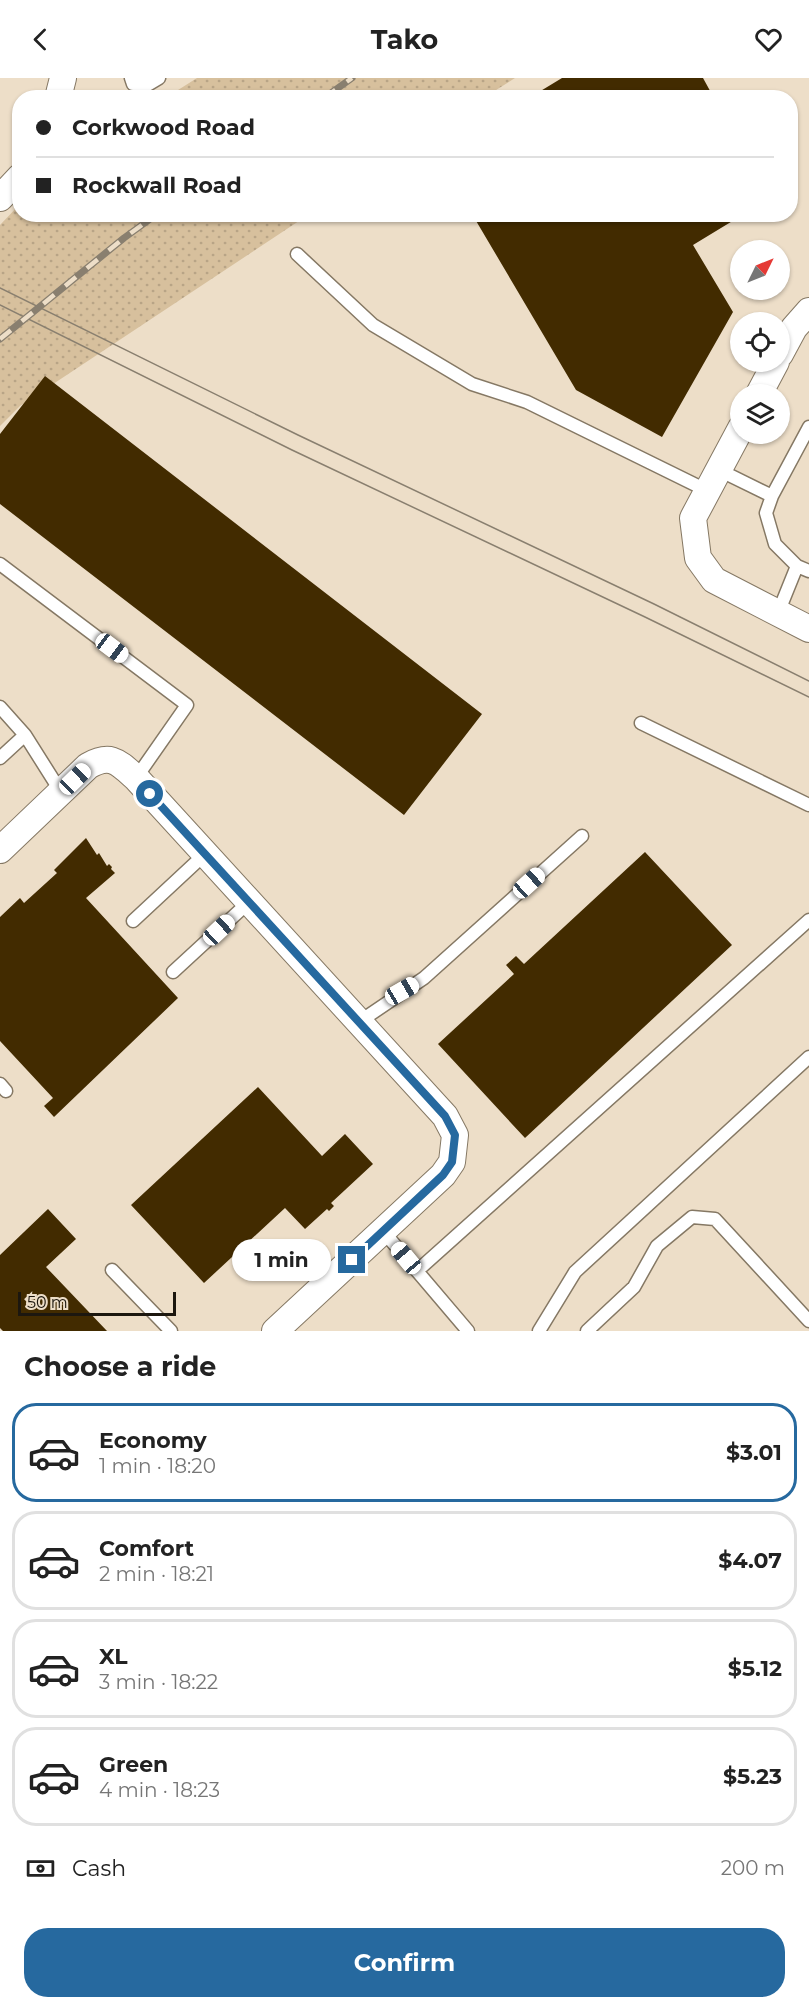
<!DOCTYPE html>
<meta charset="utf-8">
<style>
:root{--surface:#fff;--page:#f2f2f2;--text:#222;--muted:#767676;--line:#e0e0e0;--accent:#26699f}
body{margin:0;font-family:Montserrat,sans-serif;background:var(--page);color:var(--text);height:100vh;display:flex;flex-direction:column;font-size:22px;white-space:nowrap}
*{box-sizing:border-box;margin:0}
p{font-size:20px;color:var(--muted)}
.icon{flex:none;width:33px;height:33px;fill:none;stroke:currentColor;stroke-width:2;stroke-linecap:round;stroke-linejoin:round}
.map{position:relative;height:1253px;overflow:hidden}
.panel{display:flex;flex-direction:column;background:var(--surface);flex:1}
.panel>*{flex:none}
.banner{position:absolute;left:12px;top:12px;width:786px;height:132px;border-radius:24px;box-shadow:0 2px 4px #0004;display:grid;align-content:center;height:132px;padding:0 24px;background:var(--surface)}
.needle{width:39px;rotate:47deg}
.fabs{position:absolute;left:730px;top:162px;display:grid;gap:12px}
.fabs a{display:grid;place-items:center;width:60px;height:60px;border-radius:50%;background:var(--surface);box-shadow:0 2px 4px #0004;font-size:30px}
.scale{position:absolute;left:18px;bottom:15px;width:158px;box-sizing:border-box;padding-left:6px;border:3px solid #1c170f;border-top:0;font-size:16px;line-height:21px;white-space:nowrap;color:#1c170f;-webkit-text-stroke:4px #eddec8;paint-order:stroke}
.end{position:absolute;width:27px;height:27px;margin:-14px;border:8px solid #26699f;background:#fff;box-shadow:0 0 0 3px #fff}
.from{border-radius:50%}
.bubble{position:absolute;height:42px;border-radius:21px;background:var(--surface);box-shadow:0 2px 4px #0004;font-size:20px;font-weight:700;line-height:42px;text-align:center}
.car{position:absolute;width:18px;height:36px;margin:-18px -9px;border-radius:8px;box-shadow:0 0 4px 2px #0007;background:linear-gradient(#fff 24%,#345 0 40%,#fff 0 76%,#345 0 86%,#fff 0)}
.banner b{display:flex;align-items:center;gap:21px;height:57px;font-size:22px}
.banner b+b{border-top:2px solid var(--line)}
.banner i{width:15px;height:15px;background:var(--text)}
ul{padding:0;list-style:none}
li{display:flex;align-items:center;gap:18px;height:99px;margin:0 12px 9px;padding:0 12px;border:3px solid var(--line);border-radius:24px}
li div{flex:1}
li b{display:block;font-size:22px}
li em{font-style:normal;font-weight:700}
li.current{border-color:var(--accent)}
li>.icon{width:54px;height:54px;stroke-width:1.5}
h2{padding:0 24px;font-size:27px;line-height:72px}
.pay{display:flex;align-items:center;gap:15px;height:66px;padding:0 24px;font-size:22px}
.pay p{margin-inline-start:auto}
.primary-button{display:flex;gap:12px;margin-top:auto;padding:12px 24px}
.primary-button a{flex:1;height:69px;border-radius:24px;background:var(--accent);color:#fff;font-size:24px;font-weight:700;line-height:69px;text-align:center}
header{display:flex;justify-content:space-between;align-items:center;height:78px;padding:0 24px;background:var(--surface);font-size:27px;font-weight:700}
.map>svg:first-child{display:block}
</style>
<header><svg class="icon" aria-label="back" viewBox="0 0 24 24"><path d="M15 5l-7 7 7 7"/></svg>Tako<svg class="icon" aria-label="heart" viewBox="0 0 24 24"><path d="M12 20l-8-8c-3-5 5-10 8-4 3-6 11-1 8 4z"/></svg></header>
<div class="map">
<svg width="809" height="1253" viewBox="0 0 809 1253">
<defs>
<pattern id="grass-dots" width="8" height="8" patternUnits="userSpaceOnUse" patternTransform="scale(1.5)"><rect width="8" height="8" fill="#d7c09d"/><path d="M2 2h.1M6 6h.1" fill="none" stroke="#b8a486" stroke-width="1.8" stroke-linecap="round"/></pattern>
</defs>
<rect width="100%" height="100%" fill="#eddec8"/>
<!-- grass -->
<path fill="url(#grass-dots)" d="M197,0H515L485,19H167Z
M19,127L20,136L308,137L20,328L0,348V147Z"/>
<!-- building -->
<path fill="#422b00" d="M562,0H703L714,20H529Z
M472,136H744L693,167L733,234L662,359L576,312Z
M45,298L482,636L404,737L0,426V356Z
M86,760L97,777L99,775L107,788L109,786L112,789L111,791L115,795L86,820L178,920L54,1039L44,1028L53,1020L0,963V839L20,820L24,825L57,795L54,792Z
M645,774L732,867L525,1060L438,966L514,896L506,887L516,878L524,886Z
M258,1009L322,1078L345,1056L373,1086L331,1125L334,1128L329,1133L327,1131L305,1151L285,1130L204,1205L131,1127Z
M48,1131L76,1161L46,1189L107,1253H3L0,1250V1177Z"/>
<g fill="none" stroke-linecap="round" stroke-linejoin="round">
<!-- service casing -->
<g stroke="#857864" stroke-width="15">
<path id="service" d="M131,0L133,6H149L159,0
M297,176L373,247L472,306L527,324L708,413
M809,349L772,418L766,435L775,466L797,488L809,493
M719,392L772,418
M0,486L187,627L136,700
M778,535L797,488
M0,629L25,657L61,714
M641,645L809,727
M0,680L25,657
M133,843L205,776
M173,894L249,824
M359,944L424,900L582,758
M0,1006L6,1013
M383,1153L468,1253
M112,1192L171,1253
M417,1193L809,842
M539,1253L575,1194L809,979
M587,1253L634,1209L657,1168L692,1139L715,1141L809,1243"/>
</g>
<!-- minor casing -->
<g stroke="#857864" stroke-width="28">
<path id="minor" d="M58,20L63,0
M0,120L20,99
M780,276L794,250L809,233
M759,316L776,284
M741,350L693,440L698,480L714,502L809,551
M0,772L88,688C111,675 118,684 136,700L445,1038L455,1057L452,1084L443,1097L275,1253"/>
</g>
<!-- service -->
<use href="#service" stroke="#fff" stroke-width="12"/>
<!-- minor -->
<use href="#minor" stroke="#fff" stroke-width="26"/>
<!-- tram -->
<path stroke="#897f6f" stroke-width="1.5" d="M0,210L298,357L654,526L809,603
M0,227L292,372L645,539L809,619"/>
<!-- rail casing -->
<g stroke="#897f6f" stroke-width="7">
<path id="rail" d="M324,20L352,0
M0,261L124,160L157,136"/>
</g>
<!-- rail -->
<use href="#rail" stroke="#eddec8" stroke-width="4.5" stroke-dasharray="14" stroke-linecap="butt"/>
</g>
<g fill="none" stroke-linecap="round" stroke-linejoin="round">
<!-- route -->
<path stroke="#26699f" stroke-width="8" d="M150,716L445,1038L455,1057L452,1084L443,1097L352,1182"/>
</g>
</svg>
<div class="fabs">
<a><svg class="needle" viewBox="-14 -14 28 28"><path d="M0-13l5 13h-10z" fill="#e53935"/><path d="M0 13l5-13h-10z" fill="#767676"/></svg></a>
<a><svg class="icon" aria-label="locate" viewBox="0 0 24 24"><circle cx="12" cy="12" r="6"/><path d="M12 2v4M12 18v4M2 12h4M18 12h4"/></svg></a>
<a><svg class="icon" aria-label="layers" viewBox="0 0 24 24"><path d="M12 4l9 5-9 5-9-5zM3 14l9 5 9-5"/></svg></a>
</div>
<div class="scale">50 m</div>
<i class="end from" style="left:150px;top:716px"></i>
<i class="end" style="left:352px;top:1182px"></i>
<div class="bubble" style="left:232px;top:1161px;width:99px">1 min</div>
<i class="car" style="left:112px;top:570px;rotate:127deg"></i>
<i class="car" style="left:75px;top:701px;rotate:46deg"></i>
<i class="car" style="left:529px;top:805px;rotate:48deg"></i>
<i class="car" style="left:219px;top:852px;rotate:47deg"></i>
<i class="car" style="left:402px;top:913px;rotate:60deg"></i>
<i class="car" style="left:406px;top:1180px;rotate:320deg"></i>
<div class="banner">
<b><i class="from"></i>Corkwood Road</b>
<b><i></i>Rockwall Road</b>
</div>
</div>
<section class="panel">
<h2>Choose a ride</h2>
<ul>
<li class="current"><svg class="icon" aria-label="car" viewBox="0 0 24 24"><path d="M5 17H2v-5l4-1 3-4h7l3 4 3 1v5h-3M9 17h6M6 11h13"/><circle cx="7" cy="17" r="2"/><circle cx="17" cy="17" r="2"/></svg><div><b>Economy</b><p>1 min · 18:20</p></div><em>$3.01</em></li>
<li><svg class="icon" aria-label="car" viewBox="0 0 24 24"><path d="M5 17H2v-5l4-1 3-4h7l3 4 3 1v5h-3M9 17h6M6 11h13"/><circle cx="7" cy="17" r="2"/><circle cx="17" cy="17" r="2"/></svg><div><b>Comfort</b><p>2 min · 18:21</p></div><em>$4.07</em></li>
<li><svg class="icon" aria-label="car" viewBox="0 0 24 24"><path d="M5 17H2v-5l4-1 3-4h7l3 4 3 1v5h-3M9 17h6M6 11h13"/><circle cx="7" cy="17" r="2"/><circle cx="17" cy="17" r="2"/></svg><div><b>XL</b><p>3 min · 18:22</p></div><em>$5.12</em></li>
<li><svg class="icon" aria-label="car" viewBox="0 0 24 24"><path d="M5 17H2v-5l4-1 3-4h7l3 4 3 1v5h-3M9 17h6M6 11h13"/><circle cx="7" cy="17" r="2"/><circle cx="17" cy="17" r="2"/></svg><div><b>Green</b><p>4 min · 18:23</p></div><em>$5.23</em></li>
</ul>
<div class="pay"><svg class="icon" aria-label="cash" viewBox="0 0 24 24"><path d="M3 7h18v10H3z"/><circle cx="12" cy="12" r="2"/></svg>Cash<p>200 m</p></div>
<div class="primary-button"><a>Confirm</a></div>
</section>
